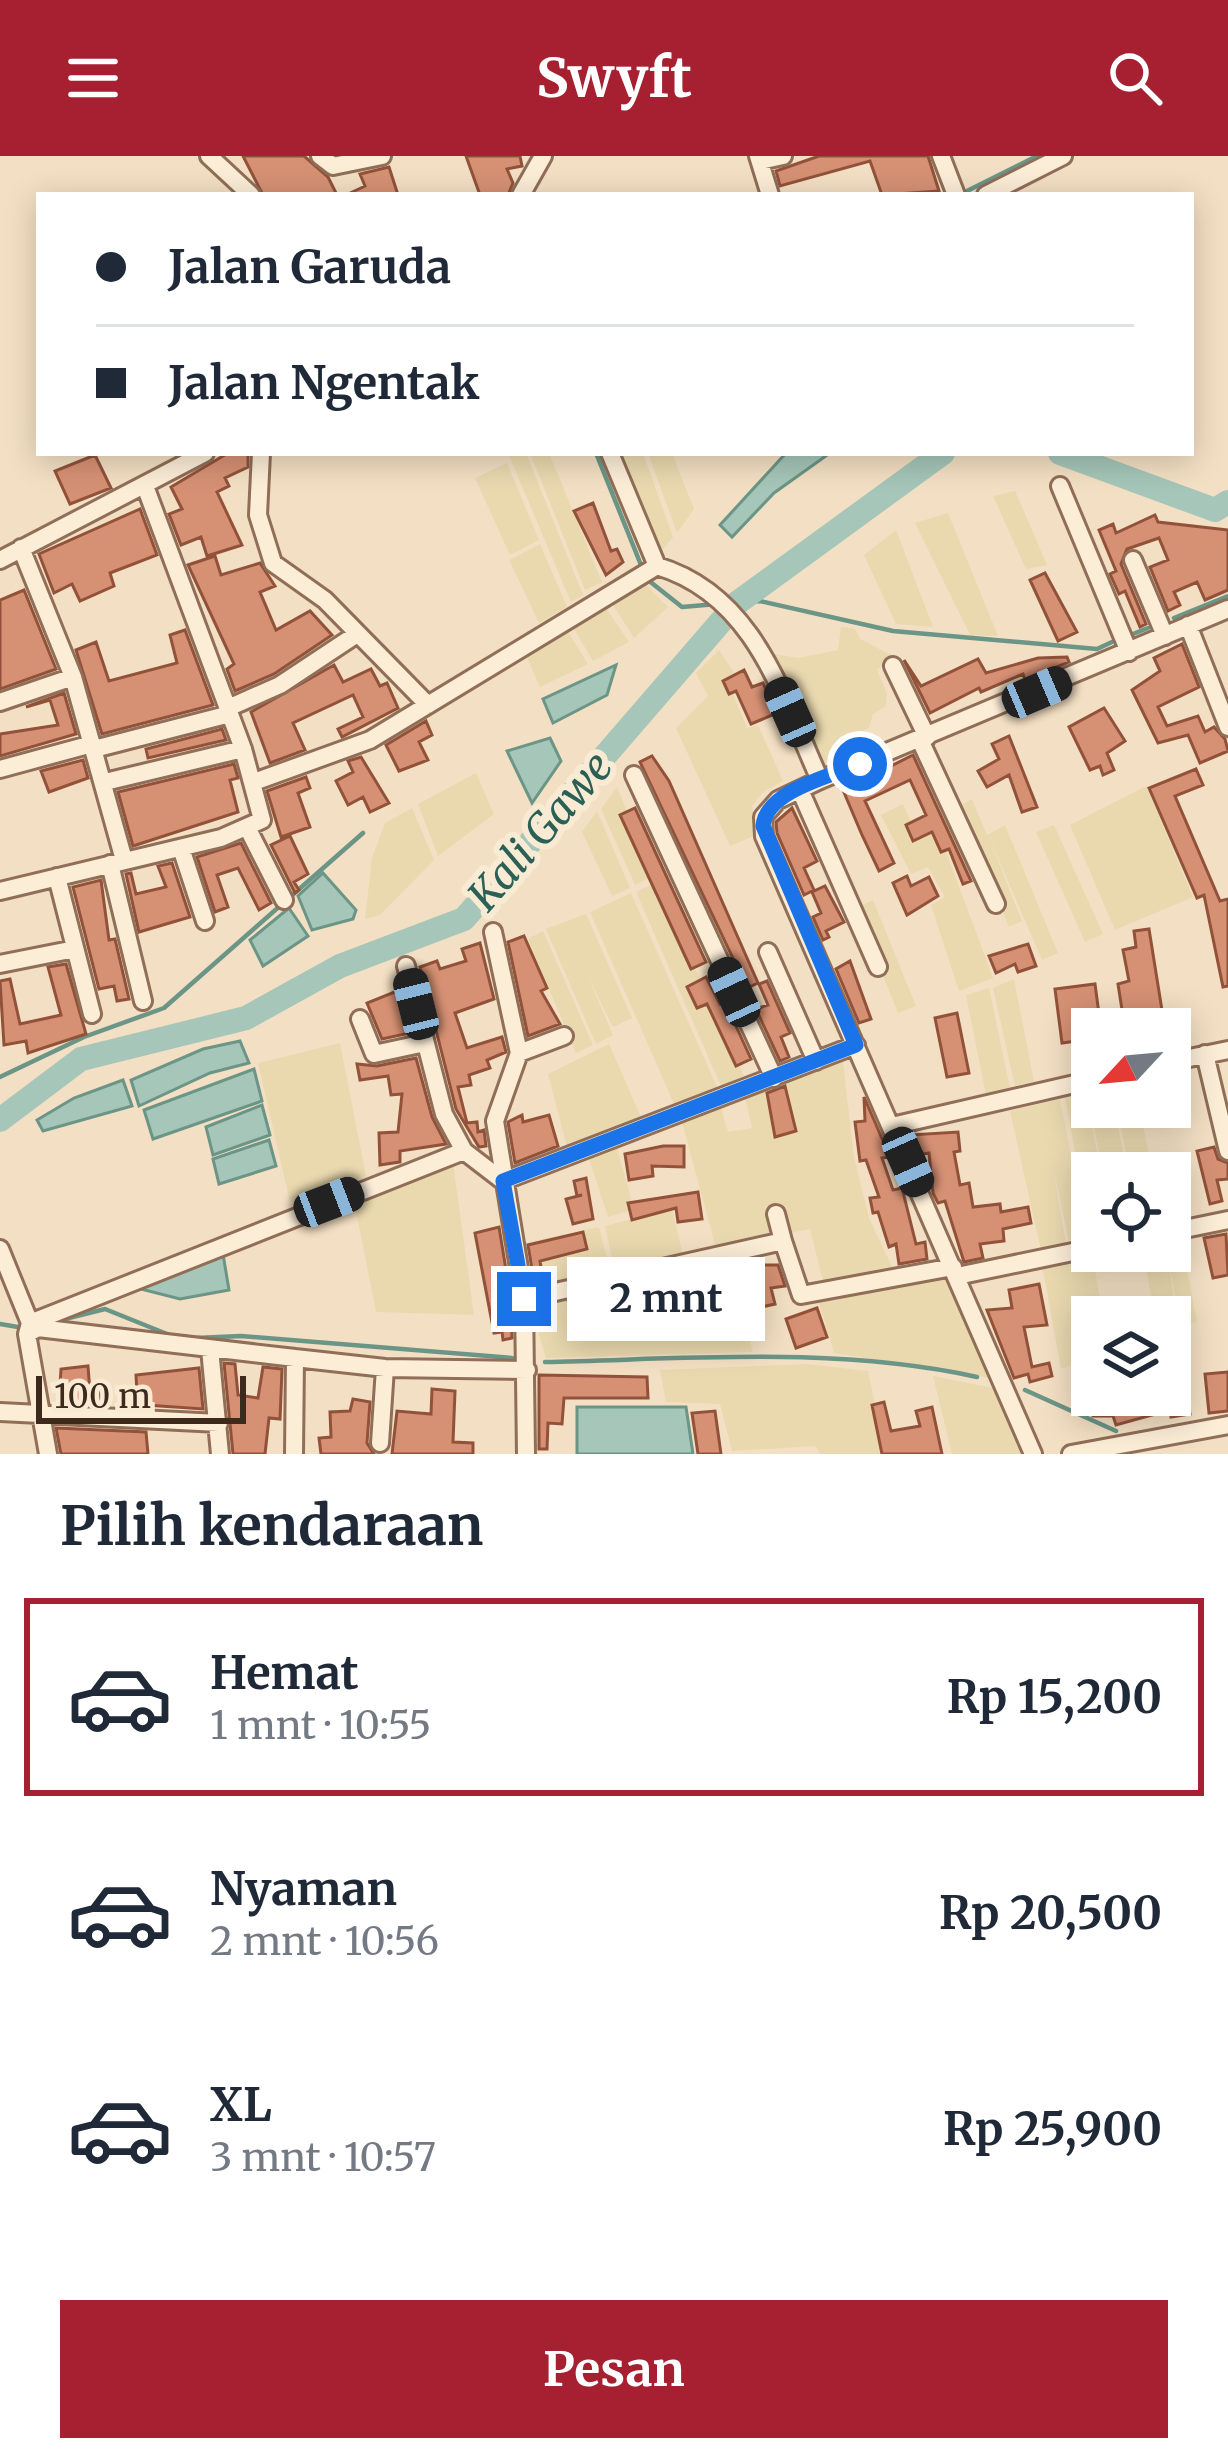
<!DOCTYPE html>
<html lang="id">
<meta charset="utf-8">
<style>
:root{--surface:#fff;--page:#f2f2f3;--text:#1f2937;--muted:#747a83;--line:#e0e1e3;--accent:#a62031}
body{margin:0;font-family:Merriweather,serif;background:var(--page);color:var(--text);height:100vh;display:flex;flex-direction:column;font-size:45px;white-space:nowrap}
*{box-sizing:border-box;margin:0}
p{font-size:39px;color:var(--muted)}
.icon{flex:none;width:66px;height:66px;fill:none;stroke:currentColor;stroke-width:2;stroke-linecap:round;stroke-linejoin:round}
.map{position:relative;height:1298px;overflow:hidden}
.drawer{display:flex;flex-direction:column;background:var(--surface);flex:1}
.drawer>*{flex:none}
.guide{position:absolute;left:36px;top:36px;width:1158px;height:264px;border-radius:0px;box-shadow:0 6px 30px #0003;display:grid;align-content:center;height:264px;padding:0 60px;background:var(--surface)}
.needle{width:78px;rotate:244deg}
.tools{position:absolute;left:1071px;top:852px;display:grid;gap:24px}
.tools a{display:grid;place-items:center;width:120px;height:120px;border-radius:0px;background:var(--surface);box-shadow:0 6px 30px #0003;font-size:60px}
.scale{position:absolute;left:36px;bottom:30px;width:210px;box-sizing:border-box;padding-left:12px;border:6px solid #3e291d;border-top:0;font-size:33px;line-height:42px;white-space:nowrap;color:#3e291d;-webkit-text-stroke:9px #f9ead3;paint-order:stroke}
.end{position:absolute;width:54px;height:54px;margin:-27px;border:15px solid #1a73e8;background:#fff;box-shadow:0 0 0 6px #fff}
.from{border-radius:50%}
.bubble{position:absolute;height:84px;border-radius:0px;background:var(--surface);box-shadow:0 6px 30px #0003;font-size:39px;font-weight:700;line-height:84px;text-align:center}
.car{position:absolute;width:36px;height:72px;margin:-36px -18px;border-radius:15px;box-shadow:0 0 9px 3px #0007;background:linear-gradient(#222 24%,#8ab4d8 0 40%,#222 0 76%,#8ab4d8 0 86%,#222 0)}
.guide b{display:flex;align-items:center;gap:42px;height:114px;font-size:45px}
.guide b+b{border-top:3px solid var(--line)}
.guide i{width:30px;height:30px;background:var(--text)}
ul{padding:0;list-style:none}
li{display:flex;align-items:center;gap:36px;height:198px;margin:0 24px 18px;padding:0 36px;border:6px solid transparent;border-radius:0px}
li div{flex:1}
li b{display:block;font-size:45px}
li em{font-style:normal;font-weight:700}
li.active{border-color:var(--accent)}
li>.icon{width:108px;height:108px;stroke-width:1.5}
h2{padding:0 60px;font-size:54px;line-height:144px}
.primary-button{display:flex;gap:24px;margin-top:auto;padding:24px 60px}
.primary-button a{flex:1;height:138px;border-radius:0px;background:var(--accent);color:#fff;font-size:48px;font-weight:700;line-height:138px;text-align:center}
header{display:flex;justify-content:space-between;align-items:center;height:156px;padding:0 60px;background:var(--accent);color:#fff;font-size:54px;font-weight:700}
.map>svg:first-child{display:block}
</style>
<header><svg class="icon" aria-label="menu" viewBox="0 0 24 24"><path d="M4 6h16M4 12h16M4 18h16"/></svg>Swyft<svg class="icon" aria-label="search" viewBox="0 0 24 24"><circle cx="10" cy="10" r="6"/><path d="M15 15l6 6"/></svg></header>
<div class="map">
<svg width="1228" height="1298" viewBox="0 0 1228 1298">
<rect width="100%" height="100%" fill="#f3dfc3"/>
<!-- farmland -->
<path fill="#ead9af" d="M508,297H526L583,439L571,446Z
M530,297H549L602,426L585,434Z
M619,297H643L673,381L660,397Z
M648,297H672L694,353L677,377Z
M507,307L539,384L510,399L475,322Z
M1015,335L1026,360L1047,409L1026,413L993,340Z
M948,357L998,480L970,479L915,367Z
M896,374L933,471L896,468L864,399Z
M540,388L567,451L539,467L509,404Z
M642,425L668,451L634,482L610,444Z
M602,446L629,486L593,505L570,466Z
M565,471L588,508L540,531L524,495Z
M841,471L855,473L860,483L893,500L877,514L887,537L886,550L873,558L869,572L853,580L857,591L819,613L768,497L798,502L838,494Z
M719,494L743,530L732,535L747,572L758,569L783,625L763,636L752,650L756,679L730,690L676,572L708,540L696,517Z
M476,617L494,658L438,700L418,648Z
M1146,630L1193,741L1115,774L1070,669Z
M617,631L654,720L635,729L601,653Z
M972,643L987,679L1005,669L1058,797L1042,804L988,679L1022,765L1009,771L958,651Z
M903,648L917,680L931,677L938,694L945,693L993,822L959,835L931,749L945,741L928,711L911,718L881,659Z
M412,652L434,704L380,759L365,763L372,702L385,667Z
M597,655L630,732L612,740L582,676Z
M1054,669L1103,778L1085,786L1036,676Z
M656,726L744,920L721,930L636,736Z
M631,737L717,931L674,948L590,756Z
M873,744L916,850L898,857L856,752Z
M586,758L632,862L613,871L588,821L613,879L596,888L546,773Z
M543,775L593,889L576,897L528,783Z
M1014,823L1034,925L1015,930L993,832Z
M989,832L1010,932L986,939L966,839Z
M340,887L366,1020L290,1046L258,907Z
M609,888L641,961L567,991L548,918Z
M843,906L854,1001L869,1062L894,1115L824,1129L810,1073L716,1092L682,966L721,952L728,976L752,972L745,941Z
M1092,935V951H1114L1127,1017H1103L1087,936Z
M1086,938L1101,1017H1092L1091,1081L1065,942Z
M1060,943L1087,1081L1069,1086L1053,1012L1066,1088L1041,1095L1010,955Z
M1117,951H1139L1153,1017H1130Z
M617,992L634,1053L608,1061L589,1003Z
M453,1007L474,1159L376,1156L354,1045Z
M672,1053L684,1103L615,1118L605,1070Z
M599,1071L611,1119L529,1135L520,1088Z
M1181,1080L1197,1166L1181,1169L1167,1097L1179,1174L1170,1176V1161H1155L1143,1095H1170V1082Z
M1092,1096L1103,1161H1092V1204L1061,1213L1042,1109Z
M728,1104L753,1196L546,1202L530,1148Z
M950,1116L997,1223L834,1197L817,1140Z
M807,1208L868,1215L886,1298H820L816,1290L732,1295L720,1248L666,1246L660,1214Z
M933,1220L1002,1234L1027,1298H952Z"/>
<!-- water -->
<path fill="#a5c6b8" stroke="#6b9586" stroke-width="3" d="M786,297H830L774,337L732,381L720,369Z
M616,509L607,539L553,567L543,543Z
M550,582L561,605L532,647L507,595Z
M323,717L356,754L353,763L312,774L298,740Z
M289,752L308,780L263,810L250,784Z
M240,885L249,907L210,917L139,950L131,924L203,893Z
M254,913L262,945L153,983L144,954Z
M123,924L132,950L43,975L37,964L74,942Z
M262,949L270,979L213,999L206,971Z
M269,984L276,1010L219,1028L213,1003Z
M223,1098L229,1134L180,1143L133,1131Z
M577,1251H686L693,1298H577Z"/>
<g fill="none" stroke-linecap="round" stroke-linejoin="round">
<!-- stream -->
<path stroke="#6b9586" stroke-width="4.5" d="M959,39L1037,0
M596,297L643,414
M648,424L682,451L717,448
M728,448L760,445L893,475L1097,493L1112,486
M1174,462L1228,440
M1133,478L1148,472
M0,921L84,881L164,852L363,677
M53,1166L105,1153L172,1180
M0,1168L24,1172
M195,1182L241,1180L512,1202
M545,1206C690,1203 834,1190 977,1221
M1025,1234L1116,1275"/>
<!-- river -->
<path stroke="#a5c6b8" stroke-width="24" d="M1060,297L1215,354L1228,346
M0,964L81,903L246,862L340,810L464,763L737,447L943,297"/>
</g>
<!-- building -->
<path fill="#d69174" stroke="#92523a" stroke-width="3" d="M243,0H304L328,21L337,39H263Z
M466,0H520L522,10L507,13L513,27L508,39H480Z
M819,0H928L939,35L882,39L870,5L780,30L776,15Z
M389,11L398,39H346L365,30L360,18Z
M228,297H248V311L225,322L229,330L217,336L242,389L207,400L201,381L181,389L169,358L182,353L171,331Z
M95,299L111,332L70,348L55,315Z
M593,347L611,395L617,393L623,406L606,419L574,355Z
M140,353L157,399L110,417L114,430L80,445L72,428L54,437L39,398Z
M1155,359L1158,366L1228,374V434L1205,444L1197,426L1174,436L1180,449L1168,455L1150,411L1168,404L1159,382L1127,393L1121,408L1146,468L1140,471L1125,435L1119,438L1110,418L1116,415L1099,374L1113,368L1116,377Z
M215,400L221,419L260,407L275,430L260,436L276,474L310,455L332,479L274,518L235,535L227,513L234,508L188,409Z
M1045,417L1077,476L1058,485L1030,424Z
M24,434L56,513L0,533V444Z
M185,474L213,549L102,578L76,494L96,486L109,525L177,507L170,479Z
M1182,488L1199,531L1158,551L1167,570L1198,560L1205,576L1214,571L1225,583L1228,595L1200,607L1188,579L1158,587L1132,534L1160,515L1154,502Z
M1067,501L1069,506L1025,524L1023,518L981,536L979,532L930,557L904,504L921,530L978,503L986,517L1038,502Z
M334,509L343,526L371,513L380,530L387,527L398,552L342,581L338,573L363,561L353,539L293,567L305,594L270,607L251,556Z
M744,514L752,531L763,527L777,557L751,568L736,535L729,538L723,525Z
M64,537L76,578L0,600V578L58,569L50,544L26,551Z
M1104,552L1125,585L1107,597L1114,614L1103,619L1100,610L1090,614L1069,571Z
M426,565L432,579L419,586L428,604L399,615L386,589Z
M222,573L226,584L148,602L146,593Z
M1009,580L1037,651L1022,656L1009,619L987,631L978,615L999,603L992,588Z
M913,599L971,725L963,728L949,693L941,696L932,676L913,685L906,669L926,659L910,624L865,645L894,707L879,715L862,679L843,634Z
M652,600L669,625L758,827L747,832L640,606Z
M361,601L389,647L370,656L363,641L348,649L336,625L353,616L348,605Z
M83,604L88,622L49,636L41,615Z
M234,608L238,622L230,624L238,656L133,690L118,636Z
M1196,613L1203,629L1175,640L1220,745L1228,743V830L1223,831L1204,739L1197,742L1149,632Z
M306,621L310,632L298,637L310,671L281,681L267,635Z
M635,652L706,806L691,813L620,659Z
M792,652L817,705L804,712L814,734L804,739L777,677L776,666Z
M290,680L308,718L294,726L299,734L295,737L271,689Z
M241,687L271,747L259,754L238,712L217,719L228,751L215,756L197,701Z
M172,707L190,761L139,776L126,718L131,717L136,738L166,731L158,710Z
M907,720L911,730L929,721L938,740L907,759L893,727Z
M101,724L109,784L115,783L129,843L117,845L114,830L99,833L73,731Z
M825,730L844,766L826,775L829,781L823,784L813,761L821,757L812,736Z
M1149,773L1165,873H1125L1118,828L1129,825L1123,794L1136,791L1134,775Z
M524,780L547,832L541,835L560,868L528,880L508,786Z
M480,787L494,843L455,857L467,892L502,881L506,896L487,904L490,912L469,919L471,929L458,931L467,967L477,966L478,976L484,974L486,990L479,991L456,953L420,811L437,805L440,813L466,805L462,793Z
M1028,788L1036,810L1018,816L1015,808L996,817L989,800Z
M850,805L871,863L859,867L836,813Z
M66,808L86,878L28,897L26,885L4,889L0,825L10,823L20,868L61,859L48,811Z
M706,821L720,848L725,846L751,903L736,910L707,848L697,852L687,831Z
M767,825L790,877L781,881L789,901L780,905L756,853L768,849L759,828Z
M1095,828L1101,873H1092V883L1062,887L1055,833Z
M397,835L410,877L382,883L367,847Z
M957,857L969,917L947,921L935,862Z
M416,902L432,961L446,988L400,995V1006L380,1009L379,977L398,976L402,938L391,939L388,920L360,924L357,908L377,910Z
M785,930L796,975L775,981L767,937Z
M864,941L890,1001L882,1002L893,1034L902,1032L916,1088L925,1086L927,1103L899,1108L896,1088L889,1091L878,1056L873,1057L870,1042L879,1041L866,1004L860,1005L855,966L865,965Z
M522,959L523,966L549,959L558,990L515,1007L508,966Z
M958,976L960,995L954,996L960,1029L969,1027L973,1051L1000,1048L1001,1056L1028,1051L1031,1067L1003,1073L1004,1085L980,1088L983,1102L964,1106L945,1045L938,1047L933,1037L929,997L917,999L909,979Z
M663,990H684V1011L652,1010L653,1020L629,1024L625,998Z
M1214,991L1218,1003L1228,1007V1023L1217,1024L1222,1045L1210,1048L1197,995Z
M586,1022L593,1063L573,1068L566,1043L582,1039L577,1040L574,1025Z
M698,1036L702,1063L678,1066L676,1052L632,1064L628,1047Z
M499,1071L511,1144L512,1182L503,1184L502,1176L494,1177L475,1077Z
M583,1076L587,1093L540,1105L542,1117L533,1119L528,1089Z
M1226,1078L1228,1119L1213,1122L1204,1082Z
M754,1109H778L785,1130L771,1132L775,1148L743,1155L735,1114Z
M1039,1128L1047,1169L1024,1171L1032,1211L1049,1207L1052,1220L1030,1226L1028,1218L1014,1222L987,1154L1012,1152L1009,1134Z
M817,1152L827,1181L796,1192L786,1163Z
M224,1207L235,1208L238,1239L258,1242L263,1211L282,1213L280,1263L269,1262L265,1298H233Z
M88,1210L90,1236H100L101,1248L59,1246L61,1213Z
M199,1212L203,1253L146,1249V1239H137L136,1219Z
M1228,1216V1255L1209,1257L1205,1218Z
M539,1219L647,1221L648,1242H564L562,1268L548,1267L547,1293H539Z
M1185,1227L1190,1258L1171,1261L1170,1254L1116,1269L1113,1260H1093L1090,1246L1170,1239V1230Z
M432,1233L455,1235L453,1286L473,1287V1298H392L397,1255L431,1258Z
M353,1243L370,1246L367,1287L374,1298H321L319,1282L331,1281L330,1256L350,1255Z
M884,1246L891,1275L920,1270L916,1255L932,1251L942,1298H882L872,1249Z
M715,1255L721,1298H698L692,1257Z
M56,1272L146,1276L148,1298H61Z"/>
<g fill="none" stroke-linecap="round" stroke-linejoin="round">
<!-- minor casing -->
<g stroke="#906e57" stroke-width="22">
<path id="minor" d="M209,0L251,39
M320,0L333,10L382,0
M758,0L770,39
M941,0L956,39
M760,5L783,0
M521,39L543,0
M986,39L1063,0
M261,297L258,359L273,407L325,444L428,549
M610,297L657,410C755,439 782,540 820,624
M1060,330L1129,496
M21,392L73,521L124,704
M0,404L205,297
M1133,404L1165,480
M1188,469L1228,571
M893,510L927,581
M0,546L73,521
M228,552L280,529L357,478
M920,584L996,748
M94,593L230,558
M0,613L92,588
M634,619L774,922
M105,626L243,593
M254,626L370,584L657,410
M800,634L878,811
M248,673L284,744
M181,692L205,765
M110,708L143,845
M57,721L92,858
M0,735L221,682L262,664L243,593L145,330
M493,776L519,897L495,965L524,1143L526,1298
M768,796L816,905
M0,808L75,793
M406,810L444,958L464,995
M360,863L374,898L425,887
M519,897L564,880
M1205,898L1228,995
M1170,906L1228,894
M892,970L1092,924
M776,1058L783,1085
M1170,1076L1228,1064
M0,1093L30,1167L27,1178L48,1298
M957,1120L1092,1092
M524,1143L783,1085L801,1139L953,1111
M30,1167L456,998L464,995L503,1025L856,889
M27,1178L38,1172L295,1202L294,1298
M210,1193L220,1298
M295,1202L385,1212L527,1214
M0,1256L219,1267
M380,1287L385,1212
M1033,1298L764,680L763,661L778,644L820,624L1228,453
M1071,1298L1228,1269"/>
</g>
<!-- minor -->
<use href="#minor" stroke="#fcedd7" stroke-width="16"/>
</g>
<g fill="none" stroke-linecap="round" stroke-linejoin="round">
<!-- route -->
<path stroke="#1a73e8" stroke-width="15" d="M524,1143L503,1025L856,889L763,670C766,635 831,620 860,608"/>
</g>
<g text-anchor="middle" stroke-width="12" stroke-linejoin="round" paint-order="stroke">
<!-- water labels -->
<g font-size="42" font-style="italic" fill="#2a6056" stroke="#f9ead3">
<text transform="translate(540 675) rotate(-49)" y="15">Kali Gawe</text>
</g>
</g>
</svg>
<div class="tools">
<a><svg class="needle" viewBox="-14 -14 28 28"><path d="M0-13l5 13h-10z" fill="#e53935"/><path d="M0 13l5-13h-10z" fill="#747a83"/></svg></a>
<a><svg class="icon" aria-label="locate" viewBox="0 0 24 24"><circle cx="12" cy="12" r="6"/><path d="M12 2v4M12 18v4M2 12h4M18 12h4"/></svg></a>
<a><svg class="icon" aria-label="layers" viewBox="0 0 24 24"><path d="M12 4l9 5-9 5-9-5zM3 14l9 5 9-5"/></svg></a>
</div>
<div class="scale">100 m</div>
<i class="end from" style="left:860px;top:608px"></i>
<i class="end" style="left:524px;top:1143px"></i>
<div class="bubble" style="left:567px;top:1101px;width:198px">2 mnt</div>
<i class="car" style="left:1037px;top:536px;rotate:67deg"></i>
<i class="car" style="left:790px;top:556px;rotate:336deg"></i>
<i class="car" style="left:734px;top:836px;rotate:335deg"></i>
<i class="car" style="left:416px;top:848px;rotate:346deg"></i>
<i class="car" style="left:908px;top:1006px;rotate:156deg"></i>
<i class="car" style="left:329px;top:1046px;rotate:69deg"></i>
<div class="guide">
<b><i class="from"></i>Jalan Garuda</b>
<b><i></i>Jalan Ngentak</b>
</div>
</div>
<section class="drawer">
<h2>Pilih kendaraan</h2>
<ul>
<li class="active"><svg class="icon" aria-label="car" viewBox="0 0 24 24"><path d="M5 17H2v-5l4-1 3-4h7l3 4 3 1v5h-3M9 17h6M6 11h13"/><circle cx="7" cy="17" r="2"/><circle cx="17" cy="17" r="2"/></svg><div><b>Hemat</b><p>1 mnt · 10:55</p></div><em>Rp 15,200</em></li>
<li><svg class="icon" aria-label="car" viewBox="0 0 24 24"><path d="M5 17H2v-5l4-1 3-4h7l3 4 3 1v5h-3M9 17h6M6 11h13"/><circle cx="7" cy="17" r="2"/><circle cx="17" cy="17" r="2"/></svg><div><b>Nyaman</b><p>2 mnt · 10:56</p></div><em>Rp 20,500</em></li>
<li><svg class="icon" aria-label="car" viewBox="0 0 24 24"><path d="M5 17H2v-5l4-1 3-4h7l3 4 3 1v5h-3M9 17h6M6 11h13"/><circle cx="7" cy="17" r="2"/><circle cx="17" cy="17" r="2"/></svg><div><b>XL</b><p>3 mnt · 10:57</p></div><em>Rp 25,900</em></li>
</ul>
<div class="primary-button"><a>Pesan</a></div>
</section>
